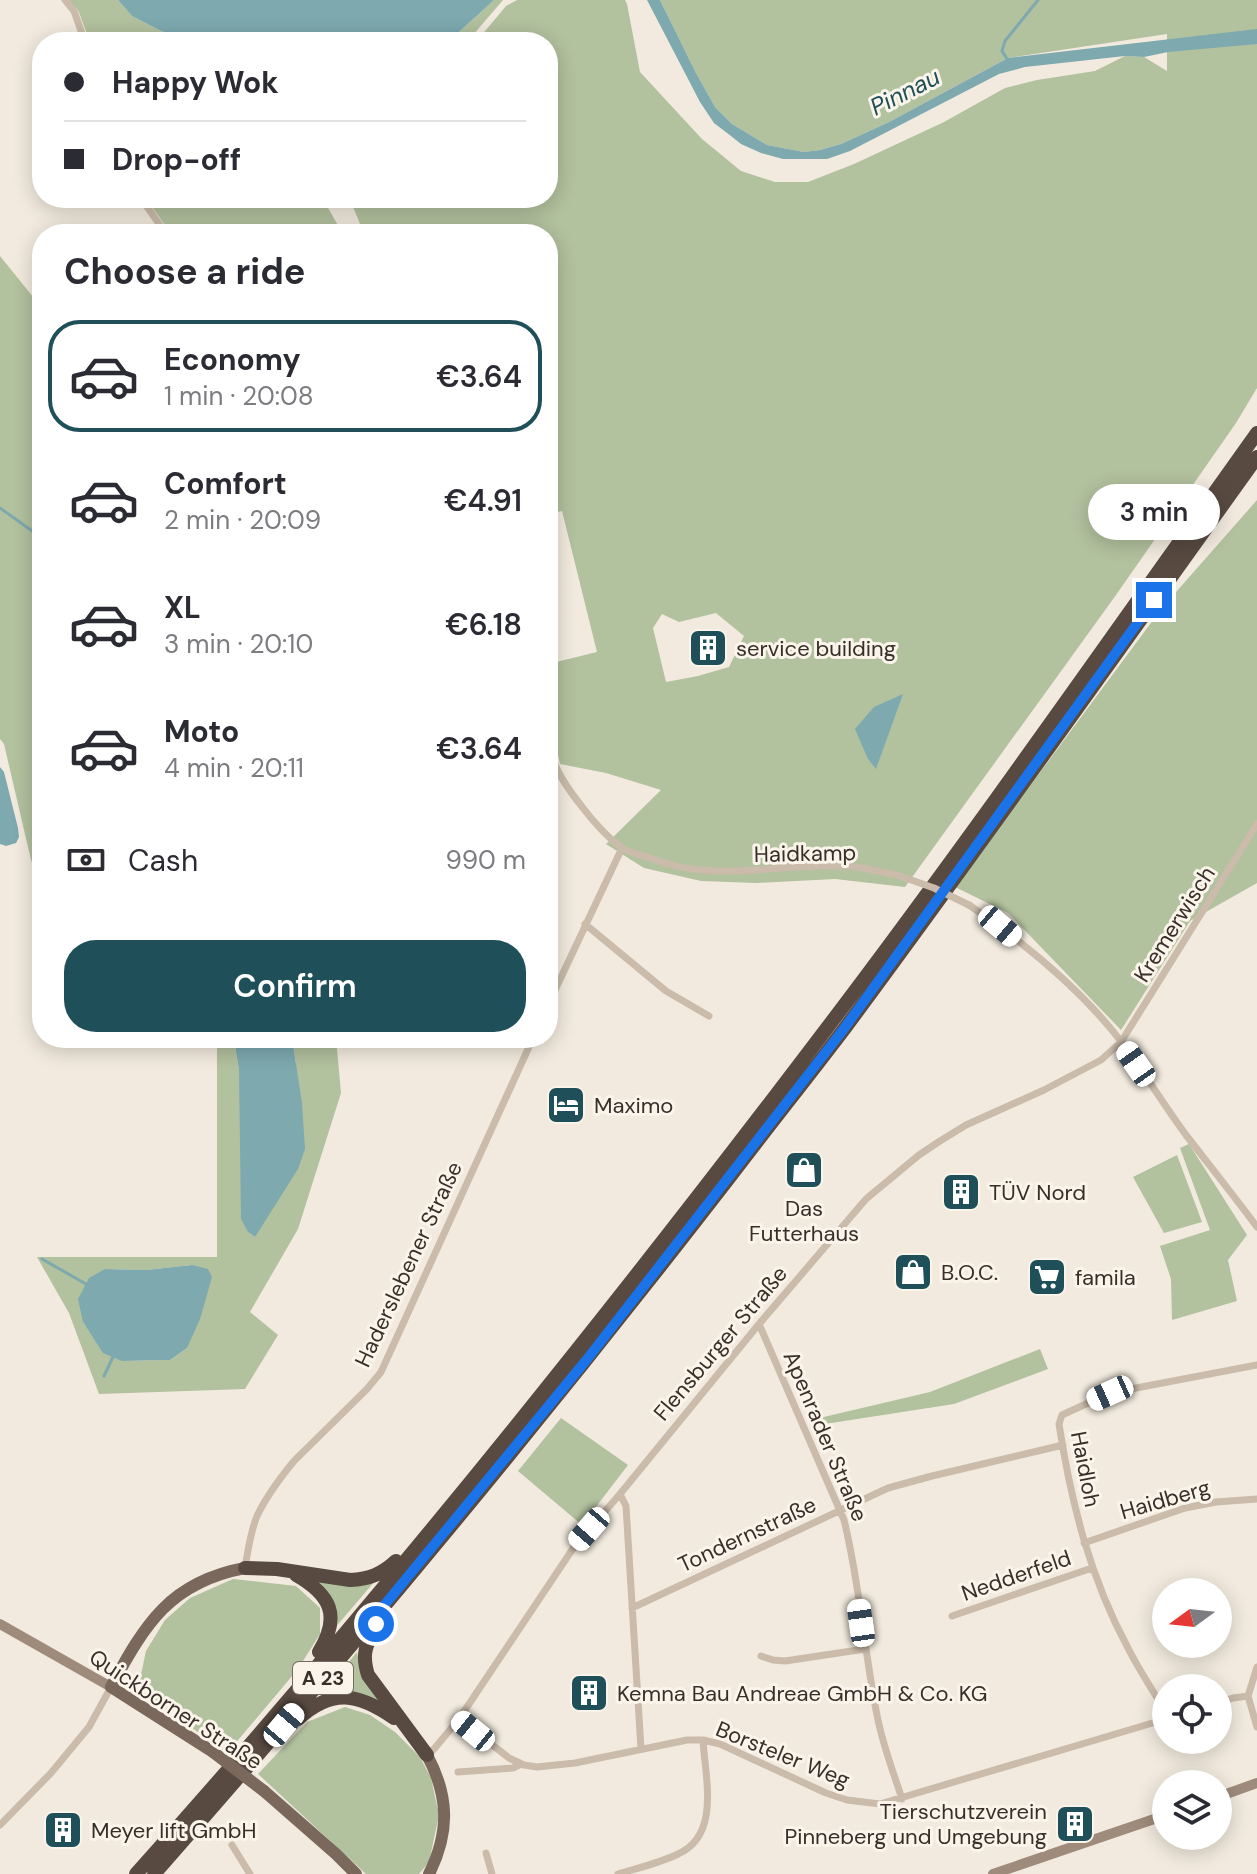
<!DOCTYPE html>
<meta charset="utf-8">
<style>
:root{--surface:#fff;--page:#f2f2f3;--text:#2b2b33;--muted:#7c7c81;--line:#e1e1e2;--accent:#1f5059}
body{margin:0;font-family:"DM Sans",sans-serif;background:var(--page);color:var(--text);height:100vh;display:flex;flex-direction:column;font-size:30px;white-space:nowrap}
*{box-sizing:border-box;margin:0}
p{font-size:26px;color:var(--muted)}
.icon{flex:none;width:44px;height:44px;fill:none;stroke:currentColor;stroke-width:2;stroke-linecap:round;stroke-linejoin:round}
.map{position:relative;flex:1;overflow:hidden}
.panel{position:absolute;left:32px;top:224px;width:526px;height:824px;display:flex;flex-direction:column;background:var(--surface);border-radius:32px;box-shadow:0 4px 20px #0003}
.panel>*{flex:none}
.guide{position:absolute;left:32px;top:32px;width:526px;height:176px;border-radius:32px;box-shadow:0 4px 20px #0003;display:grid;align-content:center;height:176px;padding:0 32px;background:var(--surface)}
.needle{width:52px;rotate:255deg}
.controls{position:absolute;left:1152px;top:1578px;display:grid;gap:16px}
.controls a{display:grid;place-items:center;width:80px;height:80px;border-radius:50%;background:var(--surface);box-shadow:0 4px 20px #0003;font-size:40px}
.end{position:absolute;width:36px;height:36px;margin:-18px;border:10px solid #1a73e8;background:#fff;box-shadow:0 0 0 4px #fff}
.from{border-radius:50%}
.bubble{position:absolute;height:56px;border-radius:28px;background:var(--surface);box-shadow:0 4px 20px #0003;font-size:26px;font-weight:600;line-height:56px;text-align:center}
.car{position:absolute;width:24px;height:48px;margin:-24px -12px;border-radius:10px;box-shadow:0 0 6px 2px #0007;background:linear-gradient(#fff 24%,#345 0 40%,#fff 0 76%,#345 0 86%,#fff 0)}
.guide b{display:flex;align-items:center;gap:28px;height:76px;font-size:30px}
.guide b+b{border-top:2px solid var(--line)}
.guide i{width:20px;height:20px;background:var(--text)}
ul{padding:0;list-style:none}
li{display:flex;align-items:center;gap:24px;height:112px;margin:0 16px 12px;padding:0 16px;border:4px solid transparent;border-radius:32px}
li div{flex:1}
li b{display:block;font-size:30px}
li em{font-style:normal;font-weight:600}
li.current{border-color:var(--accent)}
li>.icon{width:72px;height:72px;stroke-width:1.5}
h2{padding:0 32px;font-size:36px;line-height:96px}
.pay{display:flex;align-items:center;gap:20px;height:88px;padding:0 32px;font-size:30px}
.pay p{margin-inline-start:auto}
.cta{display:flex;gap:16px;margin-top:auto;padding:16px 32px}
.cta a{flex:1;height:92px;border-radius:32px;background:var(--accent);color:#fff;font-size:32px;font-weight:600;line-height:92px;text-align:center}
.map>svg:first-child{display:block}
</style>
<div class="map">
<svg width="1257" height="1874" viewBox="0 0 1257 1874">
<rect width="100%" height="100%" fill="#f2eade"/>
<!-- green -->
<path fill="#b2c19e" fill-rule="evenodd" d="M68,0H118L132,16L161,31L190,42H90L78,10Z
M494,0H503L467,42H448Z
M517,0H625L627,4L640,72L702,139L741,171L775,182H808L854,164L944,122L1005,88L1037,80L1095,71L1125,56L1144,57L1167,71V34L1008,58L889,122L841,144L820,150L804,152L767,145L732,124L715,107L696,73L660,0H1257V388L1236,423L1116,595L905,887L835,879L756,883L701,881L644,868L606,844L661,790L606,773L560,764L548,709V664L597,652L562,511L548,514V234H364L354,209L343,198H548V42H476L506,6ZM716,613L744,636L729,667L698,676L666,682L653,628L662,614L679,622Z
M146,198H329L324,201L343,234H171Z
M0,256L42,308V885L31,860L4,744L0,739Z
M1257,500V883L1190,921L1121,1030L1008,913L955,887L1162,608Z
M217,1038H239L235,1046L239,1070L248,1232L255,1237L296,1064L292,1038H336L341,1093L298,1229L250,1312L278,1335L245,1389L99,1394L69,1313L37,1257H217ZM192,1265L211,1277L187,1348L170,1360L122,1361L93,1337L83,1322L105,1269L146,1270Z
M1189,1144L1247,1235L1228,1260L1237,1301L1172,1320L1171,1279L1160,1246L1210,1230L1180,1148Z
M1177,1155L1202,1222L1164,1233L1133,1177Z
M1040,1349L1048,1369L954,1404L812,1426L811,1420L930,1392Z
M561,1418L628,1465L582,1525L518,1471Z
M307,1578L375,1581L334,1629Z
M233,1579L296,1586L320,1608V1634L298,1669L228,1752L153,1702L140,1679L146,1651L165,1620L190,1598Z
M357,1652L362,1677L379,1702L319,1698Z
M345,1707L370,1715L395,1732L420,1757L431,1778L439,1815L429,1862L419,1874H366L258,1774L307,1722Z"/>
<!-- water -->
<path fill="#7da9af" d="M118,0H494L448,42H191L161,31L132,16Z
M647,0H660L696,73L715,107L732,124L767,145L804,152L820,150L841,144L889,122L1008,58L1257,29V44L1168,52L1144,57L1125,56L1025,67L999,74L850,151L827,159H783L761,153L741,144L731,136L714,123L700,102Z
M903,694L876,769L868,759L855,729L874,707Z
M0,767L4,772L18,828L19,837L16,843L6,846L0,844Z
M239,1038H292L302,1103L305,1149L298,1169L255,1237L248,1232L241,1219L239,1070L235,1046Z
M192,1265L208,1269L212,1277L200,1319L187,1348L170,1360L122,1361L103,1353L83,1322L78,1299L89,1278L105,1269L146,1270Z"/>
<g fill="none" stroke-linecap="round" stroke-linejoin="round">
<!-- stream -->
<path stroke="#7da9af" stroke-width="3" d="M1009,62L1002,51L1005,41L1038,0
M0,508L42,538
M42,1259L86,1284
M104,1376L113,1357"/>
<!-- minor -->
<path stroke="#cabbaa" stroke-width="7" d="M65,0L74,11L85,42
M141,198L166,234
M548,744C554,769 567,788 583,808C592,820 608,838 621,847C629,853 641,855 650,858C717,884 775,863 843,866C861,866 880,872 897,875
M969,905C1023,942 1083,991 1123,1044C1145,1074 1164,1105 1186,1135C1210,1166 1234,1196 1257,1227
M585,924L666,991L709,1016
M548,1005L622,848
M759,1324L844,1520C860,1584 864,1651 877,1715C882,1743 893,1771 902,1799
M620,1494L626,1506L641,1749
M1084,1543L1185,1508L1216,1502L1257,1499
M245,1568C248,1551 250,1533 257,1516C266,1497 280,1478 294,1461L367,1389L381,1372L533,1038
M632,1608L888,1488L932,1476L1063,1445
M952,1616L1092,1568
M761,1656L773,1660L785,1661L865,1649
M1257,1667L1248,1696L1257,1727
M1218,1703L1233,1698L1248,1696
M1166,1712C1153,1691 1139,1670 1128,1648C1090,1578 1071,1502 1059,1424L1062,1415L1110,1393L1257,1365
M459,1719L509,1758L524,1765L537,1767L575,1763L687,1740H703L720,1744L826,1793L847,1800L880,1804L1166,1719
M427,1755L434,1749L459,1719L574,1547L620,1494L759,1324L866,1199L919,1155L940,1141L966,1125L1044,1090L1101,1060L1121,1042L1257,824
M458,1772L513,1768L521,1764
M0,1825L51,1773L89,1727L111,1687
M232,1845L250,1874
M486,1853L492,1874
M618,1874C638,1868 660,1863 678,1854C721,1835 705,1777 703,1740"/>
<!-- secondary -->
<path stroke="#9e8b7b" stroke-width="10" d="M0,1624L111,1687
M1218,1797L1257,1783
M993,1874L1166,1815"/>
<!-- primary -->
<path stroke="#79685b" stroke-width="12" d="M213,1752L111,1687C145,1624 170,1582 245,1568
M427,1755C449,1796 450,1832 429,1874
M264,1791L336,1854L356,1874"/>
<!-- motorway -->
<path stroke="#584a41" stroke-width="14" d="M245,1568L277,1569L350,1580C370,1579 382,1574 396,1561
M296,1575C331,1595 341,1616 319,1652
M378,1620C369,1643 360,1649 368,1675L427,1755
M298,1719C332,1688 358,1693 394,1718
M136,1874C379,1603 607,1318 827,1028C975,833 1115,632 1257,433
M154,1874C353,1648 545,1416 729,1178C767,1128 807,1078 845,1028C985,839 1120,648 1257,457"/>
<!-- minor-bridge -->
<path stroke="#cabbaa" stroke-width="7" d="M897,875L934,888L969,905"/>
<!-- primary-bridge -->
<path stroke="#79685b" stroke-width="12" d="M213,1752L264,1791"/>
</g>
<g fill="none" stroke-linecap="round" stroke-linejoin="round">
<!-- route -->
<path stroke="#1a73e8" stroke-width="10" d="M376,1624L382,1608L588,1358L843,1030L1154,600"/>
</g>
<!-- icons -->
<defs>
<g id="building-square" transform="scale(2)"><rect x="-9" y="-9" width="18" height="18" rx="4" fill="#1f5059" stroke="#faf4ea"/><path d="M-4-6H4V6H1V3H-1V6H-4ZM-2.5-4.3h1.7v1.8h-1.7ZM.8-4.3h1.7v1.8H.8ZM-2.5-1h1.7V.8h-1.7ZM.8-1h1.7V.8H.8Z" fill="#fff"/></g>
<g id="hotel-square" transform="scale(2)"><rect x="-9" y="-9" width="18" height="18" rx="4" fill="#1f5059" stroke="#faf4ea"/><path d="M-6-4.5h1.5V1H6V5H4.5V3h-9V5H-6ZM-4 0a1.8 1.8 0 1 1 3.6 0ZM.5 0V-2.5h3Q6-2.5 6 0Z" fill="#fff"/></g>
<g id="shop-square" transform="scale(2)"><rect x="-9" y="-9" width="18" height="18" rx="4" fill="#1f5059" stroke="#faf4ea"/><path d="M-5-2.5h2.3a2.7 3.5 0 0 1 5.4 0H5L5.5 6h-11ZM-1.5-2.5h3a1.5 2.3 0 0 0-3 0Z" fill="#fff"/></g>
<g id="supermarket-square" transform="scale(2)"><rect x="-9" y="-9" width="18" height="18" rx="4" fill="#1f5059" stroke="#faf4ea"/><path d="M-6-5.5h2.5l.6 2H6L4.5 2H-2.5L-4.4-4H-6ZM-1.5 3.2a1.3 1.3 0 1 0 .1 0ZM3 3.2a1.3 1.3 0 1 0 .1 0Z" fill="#fff"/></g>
</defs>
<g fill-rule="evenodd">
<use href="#building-square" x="708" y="648"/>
<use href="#hotel-square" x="566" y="1105"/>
<use href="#shop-square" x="804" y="1170"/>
<use href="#building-square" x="961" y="1192"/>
<use href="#shop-square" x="913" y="1272"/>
<use href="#supermarket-square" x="1047" y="1277"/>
<use href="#building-square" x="589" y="1693"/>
<use href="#building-square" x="1075" y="1824"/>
<use href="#building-square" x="63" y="1830"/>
</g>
<g text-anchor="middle" stroke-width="6" stroke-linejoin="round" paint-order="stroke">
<!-- shield labels -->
<rect fill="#faf4ea" stroke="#726a63" stroke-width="2" x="293" y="1662" width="60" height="32" rx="6"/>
<g font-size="20" font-weight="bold" fill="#382f29">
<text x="323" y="1685">A 23</text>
</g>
<!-- poi labels -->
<g font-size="22" fill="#382f29" stroke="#faf4ea" text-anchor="start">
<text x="736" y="656">service building</text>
<text x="594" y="1113">Maximo</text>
<text x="989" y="1200">TÜV Nord</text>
<text x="804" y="1216" text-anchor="middle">Das<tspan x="804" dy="25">Futterhaus</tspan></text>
<text x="941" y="1280">B.O.C.</text>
<text x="1075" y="1285">famila</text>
<text x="617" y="1701">Kemna Bau Andreae GmbH &amp; Co. KG</text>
<text x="1047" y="1819" text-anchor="end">Tierschutzverein<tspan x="1047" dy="25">Pinneberg und Umgebung</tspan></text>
<text x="91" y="1838">Meyer lift GmbH</text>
</g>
<!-- street labels -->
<g font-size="22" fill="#382f29" stroke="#faf4ea">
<text transform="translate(805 853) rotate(-1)" y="8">Haidkamp</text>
<text transform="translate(1174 924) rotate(-58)" y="8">Kremerwisch</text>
<text transform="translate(408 1264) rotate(-65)" y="8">Haderslebener Straße</text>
<text transform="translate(720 1343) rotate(-50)" y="8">Flensburger Straße</text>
<text transform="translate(826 1436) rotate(67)" y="8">Apenrader Straße</text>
<text transform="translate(1086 1469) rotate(79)" y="8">Haidloh</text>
<text transform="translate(1165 1499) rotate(-16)" y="8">Haidberg</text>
<text transform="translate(747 1534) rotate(-25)" y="8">Tondernstraße</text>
<text transform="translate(1016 1575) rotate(-19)" y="8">Nedderfeld</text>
<text transform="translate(176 1709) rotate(33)" y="8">Quickborner Straße</text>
<text transform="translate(783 1754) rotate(22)" y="8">Borsteler Weg</text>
</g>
<!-- water labels -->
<g font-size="24" font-style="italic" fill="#1f5059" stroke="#faf4ea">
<text transform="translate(905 92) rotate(-27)" y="8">Pinnau</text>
</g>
</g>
</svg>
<div class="controls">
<a><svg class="needle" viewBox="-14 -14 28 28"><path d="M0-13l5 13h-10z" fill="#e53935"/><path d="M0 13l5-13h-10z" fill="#7c7c81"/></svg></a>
<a><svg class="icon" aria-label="locate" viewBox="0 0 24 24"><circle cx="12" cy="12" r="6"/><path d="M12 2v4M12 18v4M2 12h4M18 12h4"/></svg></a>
<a><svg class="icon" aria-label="layers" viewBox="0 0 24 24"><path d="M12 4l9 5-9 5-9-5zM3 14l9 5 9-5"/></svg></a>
</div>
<i class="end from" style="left:376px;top:1624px"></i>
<i class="end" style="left:1154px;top:600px"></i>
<div class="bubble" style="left:1088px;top:484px;width:132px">3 min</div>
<i class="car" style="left:1000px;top:926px;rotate:130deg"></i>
<i class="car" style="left:1136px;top:1064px;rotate:325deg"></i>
<i class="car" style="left:1110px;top:1393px;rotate:246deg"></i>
<i class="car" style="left:589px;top:1529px;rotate:221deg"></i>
<i class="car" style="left:861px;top:1623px;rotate:352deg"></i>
<i class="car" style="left:284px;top:1725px;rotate:40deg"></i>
<i class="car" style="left:473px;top:1731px;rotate:309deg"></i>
<div class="guide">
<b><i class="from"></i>Happy Wok</b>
<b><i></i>Drop-off</b>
</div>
<section class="panel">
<h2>Choose a ride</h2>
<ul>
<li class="current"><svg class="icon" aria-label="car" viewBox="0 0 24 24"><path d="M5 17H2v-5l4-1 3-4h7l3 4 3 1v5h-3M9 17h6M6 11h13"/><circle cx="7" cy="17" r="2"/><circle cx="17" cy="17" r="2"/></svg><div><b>Economy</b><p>1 min · 20:08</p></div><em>€3.64</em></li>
<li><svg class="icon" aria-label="car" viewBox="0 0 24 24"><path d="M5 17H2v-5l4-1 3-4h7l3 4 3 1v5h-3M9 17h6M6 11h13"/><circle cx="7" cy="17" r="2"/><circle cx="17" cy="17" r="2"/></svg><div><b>Comfort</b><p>2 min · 20:09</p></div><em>€4.91</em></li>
<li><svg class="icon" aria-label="car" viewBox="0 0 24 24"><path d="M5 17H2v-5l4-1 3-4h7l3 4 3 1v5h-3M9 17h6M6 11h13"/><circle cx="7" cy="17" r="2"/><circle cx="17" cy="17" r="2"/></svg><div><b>XL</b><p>3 min · 20:10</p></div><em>€6.18</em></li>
<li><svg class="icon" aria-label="car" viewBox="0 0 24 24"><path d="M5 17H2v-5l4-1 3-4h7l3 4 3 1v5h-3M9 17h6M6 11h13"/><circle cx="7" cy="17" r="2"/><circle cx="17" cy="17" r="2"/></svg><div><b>Moto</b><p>4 min · 20:11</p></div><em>€3.64</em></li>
</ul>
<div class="pay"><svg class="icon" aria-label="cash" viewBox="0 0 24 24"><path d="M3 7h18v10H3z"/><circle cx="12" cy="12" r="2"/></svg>Cash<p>990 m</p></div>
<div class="cta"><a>Confirm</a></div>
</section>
</div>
